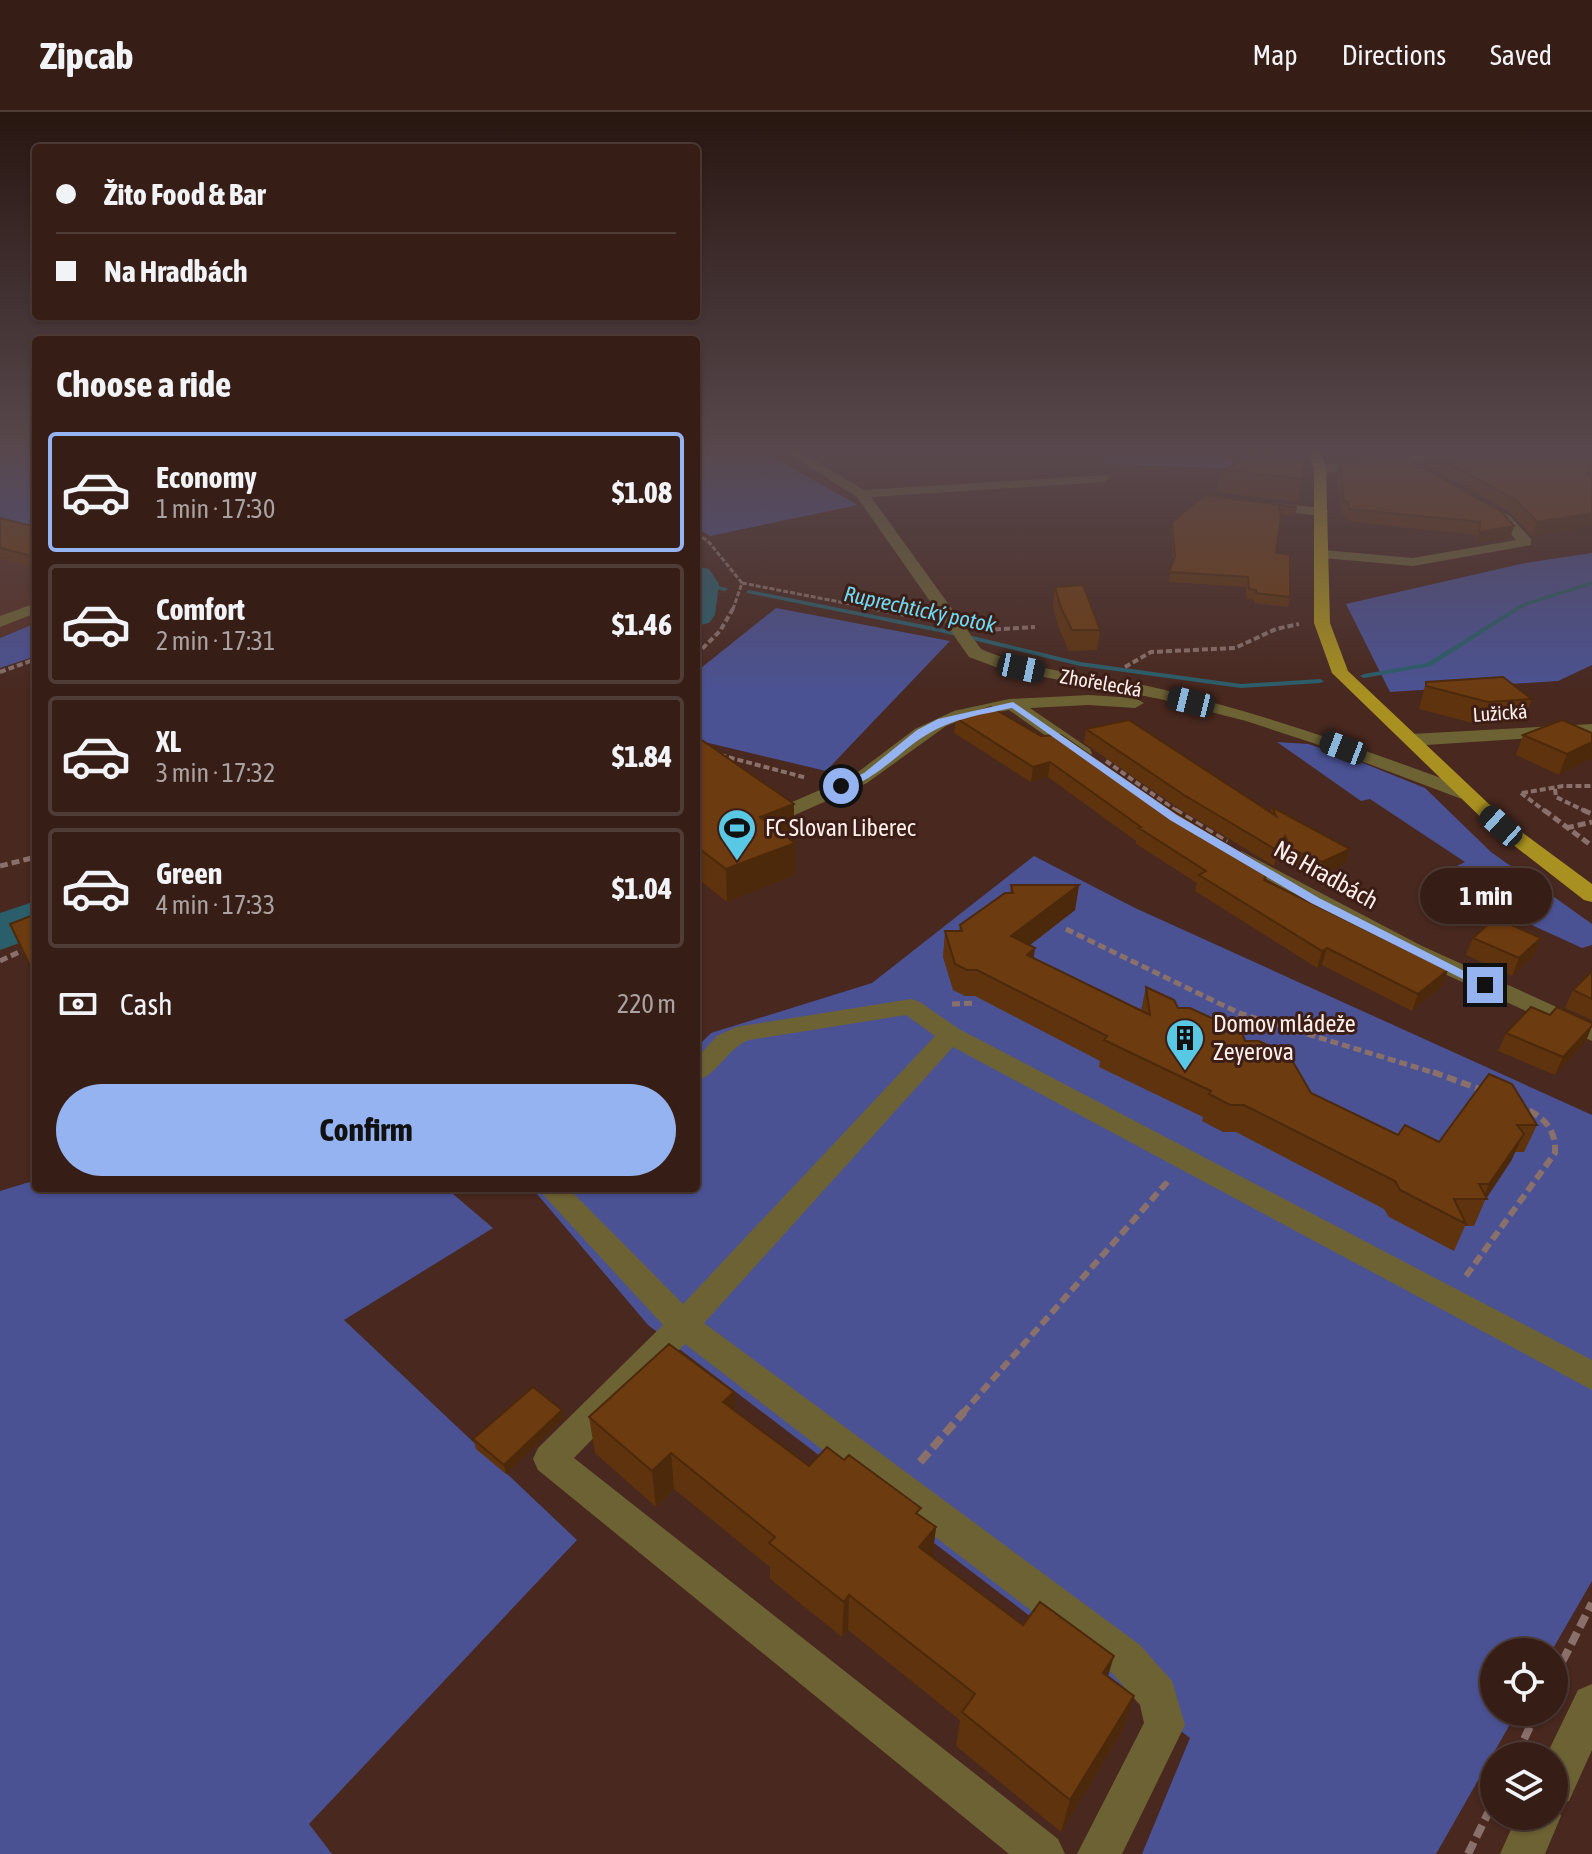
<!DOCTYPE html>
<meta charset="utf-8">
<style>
:root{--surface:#361e17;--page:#412b24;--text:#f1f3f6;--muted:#aaa2a1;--line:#503c36;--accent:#95b2f1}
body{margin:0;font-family:"Asap Condensed",sans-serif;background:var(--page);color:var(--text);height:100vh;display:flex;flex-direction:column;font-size:30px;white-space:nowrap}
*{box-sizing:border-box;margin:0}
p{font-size:26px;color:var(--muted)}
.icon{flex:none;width:44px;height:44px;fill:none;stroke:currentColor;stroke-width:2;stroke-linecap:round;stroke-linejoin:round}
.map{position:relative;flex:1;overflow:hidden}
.panel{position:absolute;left:32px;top:224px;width:668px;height:856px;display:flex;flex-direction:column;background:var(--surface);border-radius:8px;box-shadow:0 2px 6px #0004,0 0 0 2px var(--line)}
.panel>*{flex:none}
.banner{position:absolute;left:32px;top:32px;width:668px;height:176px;border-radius:8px;box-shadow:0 2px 6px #0004,0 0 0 2px var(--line);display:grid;align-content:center;height:176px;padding:0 24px;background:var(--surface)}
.buttons{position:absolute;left:1480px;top:1526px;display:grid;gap:16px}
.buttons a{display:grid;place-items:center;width:88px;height:88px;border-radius:50%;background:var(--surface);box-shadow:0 2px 6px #0004,0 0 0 2px var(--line);font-size:40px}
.end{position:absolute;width:36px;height:36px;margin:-18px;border:10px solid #95b2f1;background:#111;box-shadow:0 0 0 4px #111}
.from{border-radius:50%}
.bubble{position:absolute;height:56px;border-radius:28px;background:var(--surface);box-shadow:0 2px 6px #0004,0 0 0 2px var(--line);font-size:26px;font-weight:700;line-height:56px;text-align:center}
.car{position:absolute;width:24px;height:48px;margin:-24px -12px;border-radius:10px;box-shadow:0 0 6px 2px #0007;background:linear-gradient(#222 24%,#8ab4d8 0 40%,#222 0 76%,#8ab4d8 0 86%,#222 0)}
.banner b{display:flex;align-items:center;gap:28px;height:76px;font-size:30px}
.banner b+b{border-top:2px solid var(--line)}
.banner i{width:20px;height:20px;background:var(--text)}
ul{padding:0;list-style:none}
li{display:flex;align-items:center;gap:24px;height:120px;margin:0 16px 12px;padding:0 8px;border:4px solid var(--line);border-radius:8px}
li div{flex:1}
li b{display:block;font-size:30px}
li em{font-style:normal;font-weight:700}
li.current{border-color:var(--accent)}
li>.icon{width:72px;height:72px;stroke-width:1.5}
h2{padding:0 24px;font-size:36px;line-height:96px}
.pay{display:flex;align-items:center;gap:20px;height:88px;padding:0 24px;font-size:30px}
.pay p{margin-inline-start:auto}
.button{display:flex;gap:16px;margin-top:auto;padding:16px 24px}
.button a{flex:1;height:92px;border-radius:48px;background:var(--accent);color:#111;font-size:32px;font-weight:700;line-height:92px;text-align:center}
header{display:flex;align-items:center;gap:48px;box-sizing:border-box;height:112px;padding:0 40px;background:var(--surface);border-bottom:2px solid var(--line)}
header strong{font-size:38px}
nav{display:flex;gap:44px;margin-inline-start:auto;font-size:28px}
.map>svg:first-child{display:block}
</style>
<header>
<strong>Zipcab</strong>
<nav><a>Map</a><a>Directions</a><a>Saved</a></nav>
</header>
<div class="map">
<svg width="1592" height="1742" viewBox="0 0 1592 1742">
<rect width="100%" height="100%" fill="#48281f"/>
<!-- built -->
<path fill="#562f24" d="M0,411L36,414V511L0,526Z"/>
<!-- green -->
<path fill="#4b5294" d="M0,340H36V414L0,411Z
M705,340H763L858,393L710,424L696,416V341Z
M1106,340H1223L1239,357L1103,352Z
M1592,441V553L1558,569L1390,580L1346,492L1525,451Z
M776,496L950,529L826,659L696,628V560Z
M36,511V544L0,556V526Z
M1277,630L1308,632L1343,643L1425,676L1491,740L1592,812V833L1582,836L1431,767L1465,750L1370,687L1361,689Z
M1034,744L1135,796L1592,1003V1469L1551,1540H1494V1600H1517L1436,1742H1142L1190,1626L648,1213L532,1076H696V936L711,921L872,871Z
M36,1068V1076H254L255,1080L314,1076H446L493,1116L344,1208L577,1428L309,1712L332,1742H0V1079Z"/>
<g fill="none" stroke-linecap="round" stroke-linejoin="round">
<!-- stream -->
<path fill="#2a5e6b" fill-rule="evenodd" d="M1592,469V473L1525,494L1431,554L1364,566L1360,564L1364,562L1427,551L1521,492Z
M701,470L727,476L728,477L725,479L699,473V471Z
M749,478L944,517L1080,550L1241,572L1320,567L1324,569L1320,571L1241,576L1080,554L944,521L747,481V479Z"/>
<!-- river -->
<path fill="#2a5e6b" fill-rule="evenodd" d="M696,454L709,457L719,472L715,503L709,511L696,514Z
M36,789V825L0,838V801Z"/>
<!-- path-far4 -->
<path stroke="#8a706a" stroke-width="3" stroke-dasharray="5 2" stroke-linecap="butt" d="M696,422L708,429L742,471L733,497
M742,471L876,497"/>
<!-- path-far3 -->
<path stroke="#8a706a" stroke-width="4" stroke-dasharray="6 3" stroke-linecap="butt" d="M865,495L921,506
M986,518L1035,515
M696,543L720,519L734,495
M1125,555L1151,540L1235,536L1276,517L1299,512
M0,560L36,547
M720,643L807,666
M1106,649L1178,700
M1555,677L1556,685L1587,700
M1521,681L1546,700
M1522,681L1563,674H1592"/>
<!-- path-far2 -->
<path stroke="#8a706a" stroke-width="5" stroke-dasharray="8 4" stroke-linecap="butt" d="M1175,698L1227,730
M1544,698L1592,734
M1583,698L1592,702
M1566,716L1592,710
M0,754L36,745
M1066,817L1239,901L1438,962
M0,849L36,832
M952,892L975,891"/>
<!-- path-far1 -->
<path stroke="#8a706a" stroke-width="6" stroke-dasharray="10 5" stroke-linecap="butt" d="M1433,960L1482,978
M1466,1164L1555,1041C1556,1015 1543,1005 1521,994
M962,1302L1170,1067"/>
<!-- path -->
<path stroke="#8a706a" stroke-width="8" stroke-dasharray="13 6" stroke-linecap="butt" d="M920,1350L964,1300
M1554,1566L1592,1491
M1516,1644L1537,1600
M1468,1742L1494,1689"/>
<!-- minor -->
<path fill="#6d6234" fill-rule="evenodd" d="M786,340H800L864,378L1108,363L1110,366L1104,370L871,385L981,537C1039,562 1105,563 1165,578C1271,604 1371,640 1473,678L1476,682L1466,688L1459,686L1316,632L1246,609L1160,587L1001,557L969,545L857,385Z
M1434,340H1454L1406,354L1320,361L1314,357L1320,353L1406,346Z
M1264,390L1322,396L1329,400L1322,404L1259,397V391Z
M1488,393L1510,404L1531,427V433L1413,454L1323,446L1316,442L1323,438L1413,446L1516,428L1500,410L1483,400V394Z
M36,491V501L0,515V504Z
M1089,583L1135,586L1144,591L1135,596L1089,593L1030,596L1090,637L1092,641L1090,645H1076L1009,598L966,606L946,614L867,671L788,706H774L771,702L774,698L854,663L915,617L954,599L1009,587Z
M1592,612V622L1411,634L1402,628L1411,622Z
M1241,739L1422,834L1592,911V929L1405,844L1234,749L1230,745Z
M911,887L920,890L959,917L1592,1248V1278L953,935L704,1211L1140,1533L1172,1569L1185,1613L1122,1742H1077L1144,1611L1140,1593L1112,1561L685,1232L574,1346L1058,1727L1065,1742H1009L538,1358L533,1347L538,1336L663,1213L537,1076H568L683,1192L935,924L906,903L749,928C726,937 719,962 696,969V947L717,924L736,915Z
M1592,1572V1638L1569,1689L1557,1694L1561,1704L1545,1742H1500L1517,1704H1554V1644H1546L1578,1578Z"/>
<!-- major -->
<path fill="#a89120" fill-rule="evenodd" d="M1309,340H1321L1326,357L1330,511L1348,559L1508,710L1592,772V790L1584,788L1494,718L1332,561L1314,511V357Z"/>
</g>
<!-- wall -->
<path fill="#5e330e" d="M1428,340H1592V413L1532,424L1511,401L1425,352Z
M1406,346L1510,426L1475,432L1476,423L1346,409L1345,402L1341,401L1337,363L1340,351Z
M1221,358L1302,367L1297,390L1217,380Z
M1205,383L1297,395L1295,404L1281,403L1276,441L1290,485L1288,495L1254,491V488L1247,487L1246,475L1168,470L1173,449L1171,419L1172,410Z
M0,406L36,415V456L0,447Z
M1055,475L1100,518L1097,538L1069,539L1059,516L1053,495Z
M1426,570L1532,587L1524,609L1480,613L1419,597Z
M991,595L1266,769L1448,858L1442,874L1412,899L1322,853L1317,856L1195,779L1197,771L1136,732V729L1048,665L1031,670L954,621L956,606Z
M1086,617L1270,700L1272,695L1350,737L1345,752L1318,765L1287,752L1281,739L1274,754L1181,698L1084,631Z
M1592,621L1559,663L1516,643L1523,623Z
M696,624L794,692V724L789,726L795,731V763L727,790L696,765Z
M1011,773H1079L1075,798L1030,833L1034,846L1141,899L1146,875L1178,896L1245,929L1311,981L1398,1023L1439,1030L1489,962L1537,1013L1524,1040H1515L1511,1049L1486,1086L1474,1114H1465L1454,1139L1389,1105L1384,1097L1236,1020H1223L1202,1009L1203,1005L1099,955L1100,949L975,884H965L953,878L943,845L945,819H959L960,813L1010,781Z
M36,802V869L10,812Z
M1473,826H1541L1534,844L1512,864L1466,843Z
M1592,859V908L1565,896L1573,878Z
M1550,903L1586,929L1555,963L1498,939L1506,921Z
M562,1298L563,1307L506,1362L476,1337L473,1327Z
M734,1298L809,1354L920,1404L936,1415L932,1445L1023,1513L1108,1564L1134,1584L1123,1617L1061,1720L956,1634L960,1608L848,1518L842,1525L770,1467V1455L674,1377L656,1395L595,1341L589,1305Z"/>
<!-- shaded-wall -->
<path fill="#4c290b" d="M1338,340H1421L1406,343L1336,349Z
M1592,401V413L1532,424L1537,410Z
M1514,414L1510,426L1475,432L1479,420Z
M1592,630V646L1559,663L1567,642Z
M1050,650L1048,665L1031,670L1033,655Z
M794,692V724L761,737L760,705Z
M1285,724L1281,739L1274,754L1278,739Z
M795,731V763L727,790L726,757Z
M1350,737L1345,752L1318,765L1322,750Z
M1079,773L1075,798L1008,850L1011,824Z
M1541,826L1534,844L1512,864L1519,846Z
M1035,836L1032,862L1027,843Z
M1327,836L1322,853L1317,856L1322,839Z
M1448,858L1442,874L1412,899L1418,882Z
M1592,914L1586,929L1555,963L1563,945Z
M1524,1022L1511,1049L1486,1087H1483L1489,1072Z
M734,1280L735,1316L723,1290Z
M562,1298L563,1307L506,1362L504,1353Z
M671,1341L674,1377L656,1395L652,1359Z
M936,1415L932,1450L919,1435Z
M849,1483L848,1518L842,1525L844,1490Z
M1114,1544L1104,1578L1103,1561Z
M1134,1584L1123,1617L1061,1720L1070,1688Z"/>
<!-- building -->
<path fill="#6d3b10" stroke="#4c290b" stroke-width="2" d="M1251,340H1306L1302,367L1221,358L1228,357Z
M1428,340H1592V361H1586L1592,364V401L1537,410L1516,388Z
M1406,346L1502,400L1514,414L1479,420L1480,410L1349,397L1348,390L1344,389L1340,351Z
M1205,383L1297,395L1279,393L1281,405L1276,441L1290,443V485L1256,481V478L1249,477L1248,465L1169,460L1175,444L1172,410Z
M0,406L36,415V445L0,436Z
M1083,473L1100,518H1072L1061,496L1055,475Z
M1503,565L1532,587L1488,590L1426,574V570Z
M991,595L1041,624L1061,623L1146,682L1269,758L1264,768L1448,858L1418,882L1327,836L1322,839L1199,763L1206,759L1139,716L1141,715L1050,650L1033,655L956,606Z
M1129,608L1276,704L1272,695L1350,737L1322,750L1291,737L1285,724L1278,739L1184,683L1086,617Z
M1562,608L1592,621V630L1567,642L1523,623Z
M696,624L794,692L760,705L795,731L726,757L696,734Z
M1011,773H1079L1011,824L1035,836L1027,843L1150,903L1146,875L1174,888L1178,896H1190L1242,920L1245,929H1259L1289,943L1311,981L1398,1023L1405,1013L1439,1030L1489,962L1512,972L1537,1013H1517L1524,1022L1489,1072H1479L1487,1087H1454L1466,1112L1400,1078L1395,1069L1244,993H1230L1209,982L1211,979L1104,928L1107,924L977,858H967L955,852L945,819H962L960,813L1005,781H1013Z
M36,802V866L10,812Z
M1495,806L1541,826L1519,846L1473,826Z
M1592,859V887L1573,878Z
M1531,895L1550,903L1557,895L1592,911V914L1563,945L1506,921Z
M669,1232L734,1280L723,1290L809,1354L827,1335L844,1348L849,1343L921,1396L916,1401L936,1415L919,1435L1023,1513L1040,1490L1114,1544L1103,1561L1134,1584L1070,1688L962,1600L975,1582L849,1483L844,1490L769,1431L775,1425L671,1341L652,1359L589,1305Z
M533,1275L562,1298L504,1353L473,1327Z"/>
<!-- sky -->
<linearGradient id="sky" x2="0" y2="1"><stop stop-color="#281611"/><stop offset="0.58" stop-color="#58484d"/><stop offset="1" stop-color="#58484d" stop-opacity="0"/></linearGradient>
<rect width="1592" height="584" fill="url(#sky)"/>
<!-- route -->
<path fill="#95b2f1" d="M1013,590L1177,703L1319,786L1492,873L1481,876L1311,791L1170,708L1012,596C970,605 943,608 909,635C894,647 852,685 835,674L864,661L917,618L938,607Z"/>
<!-- icons -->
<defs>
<g id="stadium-pin" transform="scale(2)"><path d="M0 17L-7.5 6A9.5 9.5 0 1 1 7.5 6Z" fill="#58c8e4" stroke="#3d1e16"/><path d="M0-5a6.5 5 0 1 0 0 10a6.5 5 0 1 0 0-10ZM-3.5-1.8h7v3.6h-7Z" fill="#111"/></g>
<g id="building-pin" transform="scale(2)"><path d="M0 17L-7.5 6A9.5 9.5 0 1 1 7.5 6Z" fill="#58c8e4" stroke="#3d1e16"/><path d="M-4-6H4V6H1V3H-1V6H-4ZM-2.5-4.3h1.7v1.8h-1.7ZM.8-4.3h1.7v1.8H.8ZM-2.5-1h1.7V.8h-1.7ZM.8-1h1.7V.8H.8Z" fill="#111"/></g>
</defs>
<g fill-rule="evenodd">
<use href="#stadium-pin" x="737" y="716"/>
<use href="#building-pin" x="1185" y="926"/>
</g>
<g text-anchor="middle" stroke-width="6" stroke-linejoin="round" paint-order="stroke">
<!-- far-street labels -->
<g font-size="20" fill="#fdefec" stroke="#3d1e16">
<text transform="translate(1101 571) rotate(10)" y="7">Zhořelecká</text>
<text transform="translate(1500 601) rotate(-4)" y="7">Lužická</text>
</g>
<!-- far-water labels -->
<g font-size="22" font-style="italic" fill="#6ddaf5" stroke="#3d1e16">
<text transform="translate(920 497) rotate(12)" y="8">Ruprechtický potok</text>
</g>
<!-- poi labels -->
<g font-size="24" fill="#fdefec" stroke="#3d1e16" text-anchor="start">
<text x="765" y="724">FC Slovan Liberec</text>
<text x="1213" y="920">Domov mládeže<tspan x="1213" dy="28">Zeyerova</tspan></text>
</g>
<!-- street labels -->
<g font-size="24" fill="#fdefec" stroke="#3d1e16">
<text transform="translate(1326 763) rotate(29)" y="8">Na Hradbách</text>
</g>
</g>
</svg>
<div class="buttons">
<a><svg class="icon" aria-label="locate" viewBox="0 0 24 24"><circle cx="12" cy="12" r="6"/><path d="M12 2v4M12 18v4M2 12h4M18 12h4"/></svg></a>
<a><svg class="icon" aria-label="layers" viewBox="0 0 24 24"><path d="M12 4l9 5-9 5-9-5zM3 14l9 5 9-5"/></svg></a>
</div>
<i class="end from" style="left:841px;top:674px"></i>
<i class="end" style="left:1485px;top:873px"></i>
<div class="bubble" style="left:1420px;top:756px;width:132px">1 min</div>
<i class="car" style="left:1021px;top:556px;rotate:102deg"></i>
<i class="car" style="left:1191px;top:590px;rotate:284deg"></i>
<i class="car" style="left:1343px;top:636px;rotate:291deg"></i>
<i class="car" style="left:1501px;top:714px;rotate:312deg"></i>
<div class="banner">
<b><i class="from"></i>Žito Food &amp; Bar</b>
<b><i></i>Na Hradbách</b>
</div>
<section class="panel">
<h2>Choose a ride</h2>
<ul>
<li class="current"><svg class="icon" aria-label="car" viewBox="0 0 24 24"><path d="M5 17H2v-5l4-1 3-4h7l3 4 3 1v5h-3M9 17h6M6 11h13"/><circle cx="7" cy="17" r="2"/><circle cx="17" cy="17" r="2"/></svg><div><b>Economy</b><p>1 min · 17:30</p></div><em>$1.08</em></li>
<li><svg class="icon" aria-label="car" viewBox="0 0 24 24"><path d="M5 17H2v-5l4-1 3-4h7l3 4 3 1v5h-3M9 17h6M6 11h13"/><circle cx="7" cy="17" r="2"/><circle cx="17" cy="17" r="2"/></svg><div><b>Comfort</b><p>2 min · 17:31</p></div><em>$1.46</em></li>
<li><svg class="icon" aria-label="car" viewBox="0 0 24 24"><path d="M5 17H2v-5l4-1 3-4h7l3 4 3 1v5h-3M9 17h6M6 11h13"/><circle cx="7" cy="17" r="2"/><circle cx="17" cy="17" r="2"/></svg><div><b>XL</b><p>3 min · 17:32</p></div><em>$1.84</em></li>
<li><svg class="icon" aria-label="car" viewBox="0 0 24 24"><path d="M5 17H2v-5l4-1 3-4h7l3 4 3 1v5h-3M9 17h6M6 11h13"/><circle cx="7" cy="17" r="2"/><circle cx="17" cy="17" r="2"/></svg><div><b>Green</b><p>4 min · 17:33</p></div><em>$1.04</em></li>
</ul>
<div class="pay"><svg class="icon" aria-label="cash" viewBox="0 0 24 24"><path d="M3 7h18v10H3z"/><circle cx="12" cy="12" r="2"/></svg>Cash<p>220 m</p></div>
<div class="button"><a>Confirm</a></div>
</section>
</div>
